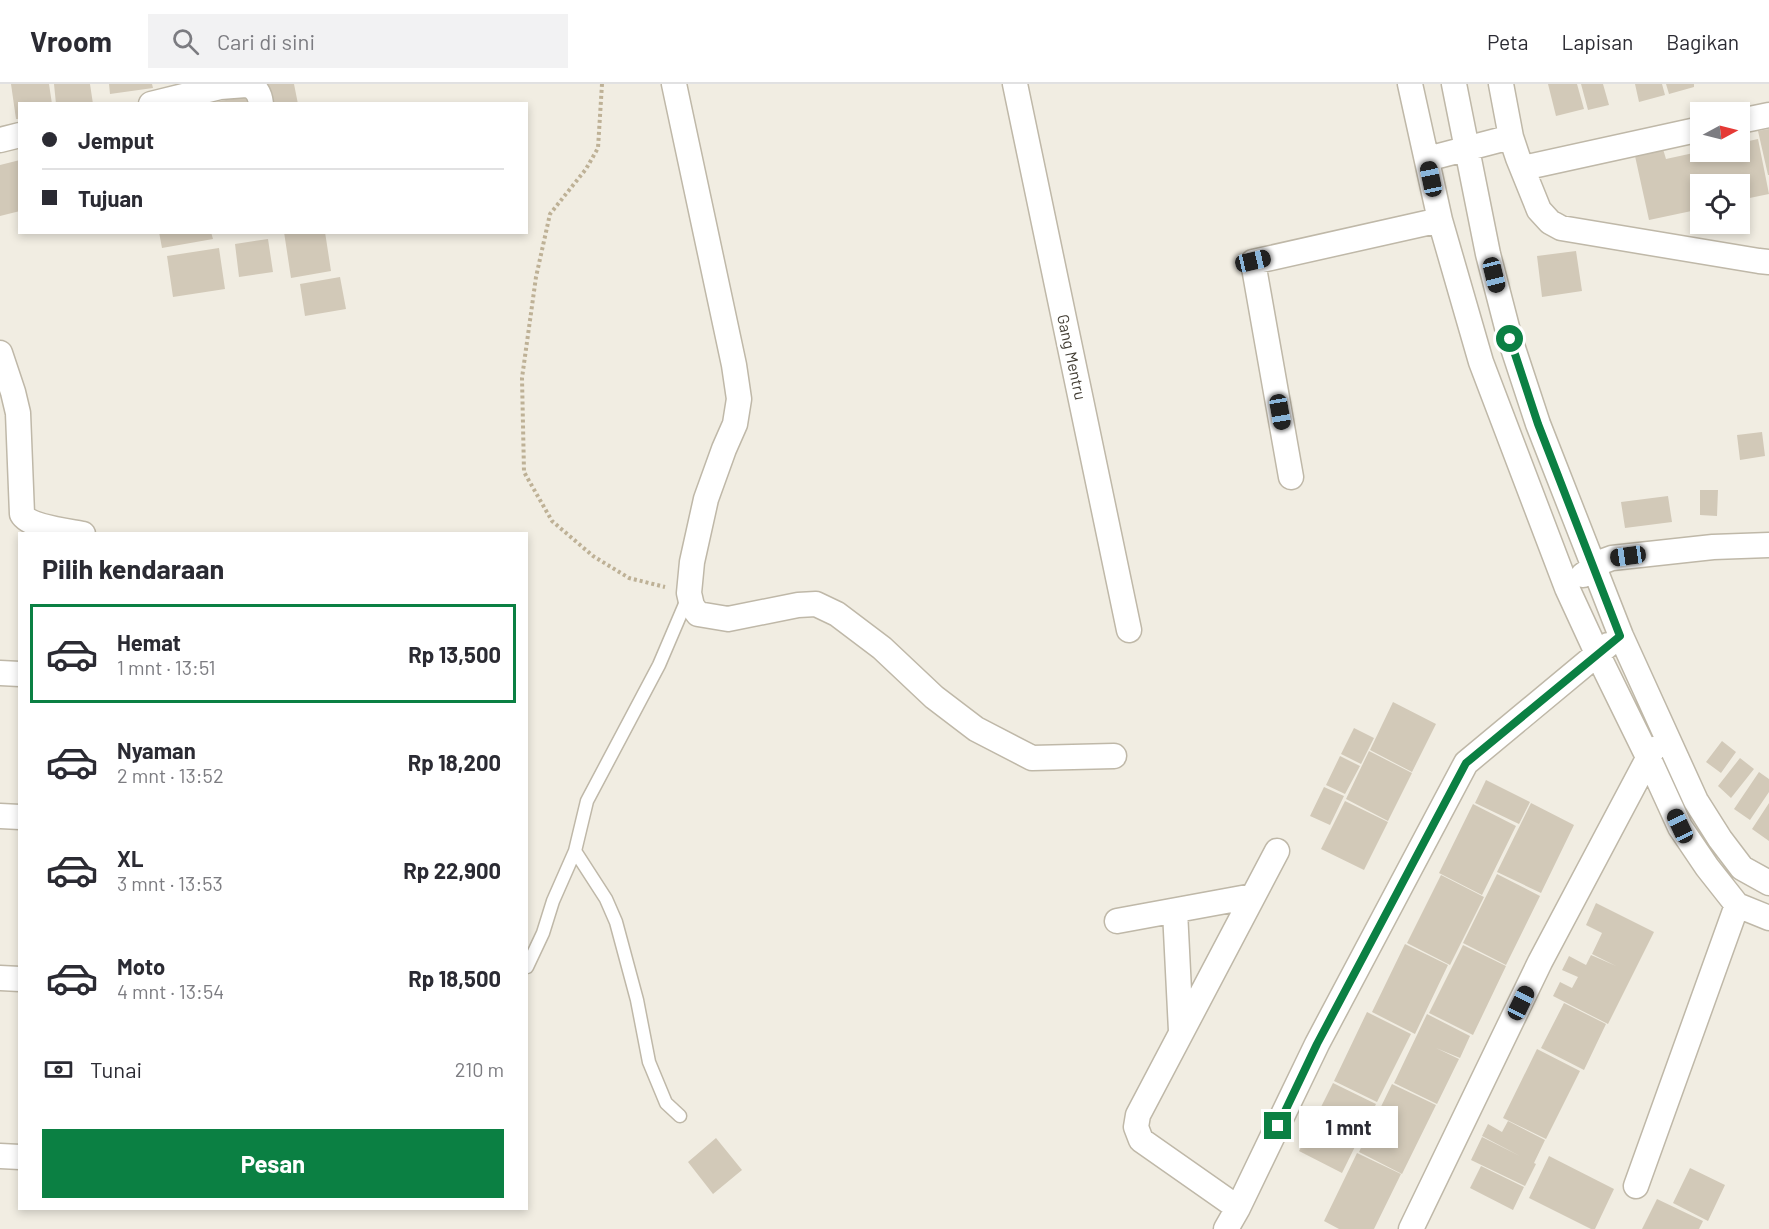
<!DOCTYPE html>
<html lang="id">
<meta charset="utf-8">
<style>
:root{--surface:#fff;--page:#f2f2f3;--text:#2b2b33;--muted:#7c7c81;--line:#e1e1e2;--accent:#0b8043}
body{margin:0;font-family:Barlow,sans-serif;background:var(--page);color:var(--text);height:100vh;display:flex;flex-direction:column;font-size:22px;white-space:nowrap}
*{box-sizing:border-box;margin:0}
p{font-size:20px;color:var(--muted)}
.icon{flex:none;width:33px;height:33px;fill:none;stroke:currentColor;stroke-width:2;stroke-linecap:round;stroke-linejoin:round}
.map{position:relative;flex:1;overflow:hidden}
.side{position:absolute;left:18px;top:448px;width:510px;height:678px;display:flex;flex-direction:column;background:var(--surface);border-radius:0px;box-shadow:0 3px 9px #0003}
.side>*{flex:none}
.guide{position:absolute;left:18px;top:18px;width:510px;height:132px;border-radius:0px;box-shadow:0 3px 9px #0003;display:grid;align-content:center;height:132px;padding:0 24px;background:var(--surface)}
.needle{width:39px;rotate:83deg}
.tools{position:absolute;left:1690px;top:18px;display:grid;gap:12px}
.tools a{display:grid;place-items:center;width:60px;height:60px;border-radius:0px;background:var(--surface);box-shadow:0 3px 9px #0003;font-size:30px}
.end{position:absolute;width:27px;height:27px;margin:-14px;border:8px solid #0b8043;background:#fff;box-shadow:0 0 0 3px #fff}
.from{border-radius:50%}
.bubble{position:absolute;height:42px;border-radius:0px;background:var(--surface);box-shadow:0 3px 9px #0003;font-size:20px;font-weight:700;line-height:42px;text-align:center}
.car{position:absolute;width:18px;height:36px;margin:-18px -9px;border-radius:8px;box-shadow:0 0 4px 2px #0007;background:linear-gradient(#222 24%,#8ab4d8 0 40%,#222 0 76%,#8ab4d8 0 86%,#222 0)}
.guide b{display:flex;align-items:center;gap:21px;height:57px;font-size:22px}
.guide b+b{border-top:2px solid var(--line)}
.guide i{width:15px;height:15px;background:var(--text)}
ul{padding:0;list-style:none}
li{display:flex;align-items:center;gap:18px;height:99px;margin:0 12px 9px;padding:0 12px;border:3px solid transparent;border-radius:0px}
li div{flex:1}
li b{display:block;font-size:22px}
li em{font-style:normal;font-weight:700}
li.selected{border-color:var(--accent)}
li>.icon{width:54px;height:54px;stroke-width:1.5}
h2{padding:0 24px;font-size:27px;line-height:72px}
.pay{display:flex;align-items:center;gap:15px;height:66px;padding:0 24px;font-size:22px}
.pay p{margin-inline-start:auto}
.primary-button{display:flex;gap:12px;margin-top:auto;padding:12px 24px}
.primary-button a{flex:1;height:69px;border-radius:0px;background:var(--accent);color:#fff;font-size:24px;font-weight:700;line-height:69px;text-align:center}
header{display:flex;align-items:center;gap:36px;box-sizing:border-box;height:84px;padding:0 30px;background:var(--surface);border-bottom:2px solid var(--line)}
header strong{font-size:28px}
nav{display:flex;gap:33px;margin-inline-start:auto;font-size:21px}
.search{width:420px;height:54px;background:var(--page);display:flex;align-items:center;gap:15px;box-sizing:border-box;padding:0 21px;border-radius:0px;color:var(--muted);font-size:22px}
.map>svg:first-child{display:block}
</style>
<header>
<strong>Vroom</strong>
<div class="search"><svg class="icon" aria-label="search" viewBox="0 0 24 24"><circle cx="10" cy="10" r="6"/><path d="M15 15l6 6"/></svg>Cari di sini</div>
<nav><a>Peta</a><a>Lapisan</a><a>Bagikan</a></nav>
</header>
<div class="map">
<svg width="1769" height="1145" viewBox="0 0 1769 1145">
<rect width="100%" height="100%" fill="#f1ede2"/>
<!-- building -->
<path fill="#d2c9b8" d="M11,0H49L52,20H20V35H16Z
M54,0H90L93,20H56Z
M109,0H152L153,4L110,10Z
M265,0H294L298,20H267Z
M1548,0H1577L1584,25L1556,32Z
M1581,0H1603L1609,21L1588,26Z
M1635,0H1662L1665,11L1639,18Z
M1666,0H1694V3L1669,10Z
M250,12L251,20H214V18Z
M1769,45V91H1768L1758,47Z
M1758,55L1769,110L1740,116V100H1701V125L1649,136L1635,72L1663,65L1666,75L1698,68H1740V59Z
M20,76V127L0,132V81Z
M159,148H211L213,155L162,164Z
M284,148H325L331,187L291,194Z
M268,155L273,188L239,193L235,160Z
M219,164L225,205L173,213L167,172Z
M1576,167L1582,207L1542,213L1537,172Z
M340,193L346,225L305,232L300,200Z
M1762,348L1765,372L1740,376L1737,351Z
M1700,406H1718L1717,432L1700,431Z
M1668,412L1672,438L1625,444L1621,418Z
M1393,618L1436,640L1412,688L1370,666Z
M1354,644L1374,654L1361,680L1341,670Z
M1722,657L1736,668L1721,689L1706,678Z
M1369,667L1412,689L1388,737L1346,715Z
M1340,672L1360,682L1345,710L1326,701Z
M1740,674L1754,685L1731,714L1718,702Z
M1759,688L1769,695V708L1750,736L1734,725Z
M1486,696L1530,718L1519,740L1475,719Z
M1324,703L1344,712L1330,741L1310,732Z
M1345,717L1388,738L1364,786L1321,765Z
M1531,719L1574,741L1541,809L1497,788Z
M1769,719V757L1752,745Z
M1473,720L1516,742L1482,811L1439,789Z
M1497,790L1540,812L1506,881L1463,859Z
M1441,791L1484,813L1450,881L1407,859Z
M1596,819L1654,848L1608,940L1553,912L1560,898L1572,904L1578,893L1562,886L1569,872L1586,881L1591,871L1616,882L1592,870L1602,849L1586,841Z
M1405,860L1448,881L1415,950L1372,928Z
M1463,861L1506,882L1473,951L1429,929Z
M1564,919L1606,940L1584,986L1541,964Z
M1367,928L1411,950L1377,1018L1334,997Z
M1427,930L1470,952L1460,974L1436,964L1459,975L1437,1020L1394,999Z
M1537,965L1580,987L1546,1055L1503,1034Z
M1333,999L1376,1020L1342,1089L1299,1067Z
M1392,1000L1436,1021L1402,1090L1359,1068Z
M1508,1037L1545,1056L1534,1079L1536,1080L1525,1102L1471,1076L1482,1053L1520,1072L1482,1052L1488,1040L1502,1048Z
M716,1054L742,1086L713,1110L688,1078Z
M1357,1069L1401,1090L1374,1145H1339L1324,1137Z
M1549,1072L1614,1105L1595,1145H1591L1529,1114Z
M1481,1082L1524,1103L1513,1126L1470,1104Z
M1690,1084L1725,1101L1708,1137L1673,1119Z
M1657,1115L1703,1137L1699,1145H1642Z"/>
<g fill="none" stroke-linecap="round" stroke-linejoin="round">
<!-- service casing -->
<g stroke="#bfb8a8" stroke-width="15">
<path id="service" d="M575,767L606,815L616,838L637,916L649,978L666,1019L680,1032
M527,883L543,849L553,817L575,767L587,717L659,581L688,513"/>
</g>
<!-- minor casing -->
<g stroke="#bfb8a8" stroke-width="27">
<path id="minor" d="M674,0L734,281L739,315L735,340L724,365L706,415L692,478L689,509L692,522L698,530L728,535L798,521L816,520L837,530L882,564L934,613L976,645L1032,674L1114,672
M1015,0L1129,546
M1410,0L1440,136L1481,278L1567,504L1597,569L1648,673L1680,743L1707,783L1737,821L1769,834
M1454,0L1488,170L1510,255L1538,340L1621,552L1696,717L1720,755L1742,784L1769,799
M1501,0L1511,53L1518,74L1539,126L1550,138L1561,144L1759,177L1769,178
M151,20L220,3L246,1C256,2 260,10 261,20
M1740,37L1769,31
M0,56L20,51
M1427,75L1511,53
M1523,84L1701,45
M0,269L13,308L18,329L22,430C29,443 68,447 83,450
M1291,393L1253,178L1440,136
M1583,491L1601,478L1612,474L1713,463L1769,461
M0,589L20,590
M0,732L20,733
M1175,827L1181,947
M1117,837L1253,812
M0,894L20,895
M0,1072L20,1073
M1636,1102L1737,821
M1238,1124L1141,1056L1136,1043L1138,1031L1277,767
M1226,1145L1238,1124L1317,960L1466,679L1608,561
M1411,1145L1540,878L1653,665"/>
</g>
<!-- path -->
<path stroke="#beb196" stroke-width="4" stroke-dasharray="3 3" stroke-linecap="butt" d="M602,0L598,64L586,85L550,130L536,193L522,294L524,388L552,437L593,472L629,494L665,503"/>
<!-- service -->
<use href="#service" stroke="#fff" stroke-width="12"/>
<!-- minor -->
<use href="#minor" stroke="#fff" stroke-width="24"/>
</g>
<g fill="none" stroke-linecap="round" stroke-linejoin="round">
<!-- route -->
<path stroke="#0b8043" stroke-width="8" d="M1278,1042L1317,960L1466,679L1620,552L1538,340L1510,255"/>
</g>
<g text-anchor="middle" stroke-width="5" stroke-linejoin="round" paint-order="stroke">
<!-- street labels -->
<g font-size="16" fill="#423d33" stroke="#fff">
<text transform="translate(1072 273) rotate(78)" y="6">Gang Mentru</text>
</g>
</g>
</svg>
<div class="tools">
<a><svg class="needle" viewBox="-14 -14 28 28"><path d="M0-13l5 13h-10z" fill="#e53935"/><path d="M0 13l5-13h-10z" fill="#7c7c81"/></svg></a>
<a><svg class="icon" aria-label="locate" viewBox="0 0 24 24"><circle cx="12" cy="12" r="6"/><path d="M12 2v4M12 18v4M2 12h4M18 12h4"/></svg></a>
</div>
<i class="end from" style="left:1510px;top:255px"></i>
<i class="end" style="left:1278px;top:1042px"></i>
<div class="bubble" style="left:1299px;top:1022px;width:99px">1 mnt</div>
<i class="car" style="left:1431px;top:95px;rotate:348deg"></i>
<i class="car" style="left:1253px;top:177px;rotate:77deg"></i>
<i class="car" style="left:1494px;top:191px;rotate:166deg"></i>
<i class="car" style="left:1280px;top:328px;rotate:170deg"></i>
<i class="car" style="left:1628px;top:472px;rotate:262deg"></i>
<i class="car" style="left:1680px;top:742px;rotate:335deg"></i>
<i class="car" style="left:1521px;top:919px;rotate:26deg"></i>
<div class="guide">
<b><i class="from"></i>Jemput</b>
<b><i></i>Tujuan</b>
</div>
<section class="side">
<h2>Pilih kendaraan</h2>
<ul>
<li class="selected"><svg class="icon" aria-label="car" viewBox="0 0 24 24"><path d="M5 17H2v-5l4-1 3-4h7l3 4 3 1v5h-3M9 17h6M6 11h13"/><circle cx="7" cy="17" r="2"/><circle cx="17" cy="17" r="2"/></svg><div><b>Hemat</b><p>1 mnt · 13:51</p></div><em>Rp 13,500</em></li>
<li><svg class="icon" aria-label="car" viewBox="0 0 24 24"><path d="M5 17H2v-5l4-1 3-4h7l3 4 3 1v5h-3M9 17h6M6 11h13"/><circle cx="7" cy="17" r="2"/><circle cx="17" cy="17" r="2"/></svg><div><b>Nyaman</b><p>2 mnt · 13:52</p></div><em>Rp 18,200</em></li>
<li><svg class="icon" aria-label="car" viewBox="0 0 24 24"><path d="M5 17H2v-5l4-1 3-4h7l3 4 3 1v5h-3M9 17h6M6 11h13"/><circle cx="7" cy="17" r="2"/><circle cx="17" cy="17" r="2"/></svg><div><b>XL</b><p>3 mnt · 13:53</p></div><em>Rp 22,900</em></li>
<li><svg class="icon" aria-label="car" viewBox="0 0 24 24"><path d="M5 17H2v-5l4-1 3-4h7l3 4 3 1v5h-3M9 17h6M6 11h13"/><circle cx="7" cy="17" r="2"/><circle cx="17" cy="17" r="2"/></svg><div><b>Moto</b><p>4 mnt · 13:54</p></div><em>Rp 18,500</em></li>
</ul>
<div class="pay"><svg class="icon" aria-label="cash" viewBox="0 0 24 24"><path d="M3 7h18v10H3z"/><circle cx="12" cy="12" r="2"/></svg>Tunai<p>210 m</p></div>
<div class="primary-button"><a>Pesan</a></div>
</section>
</div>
